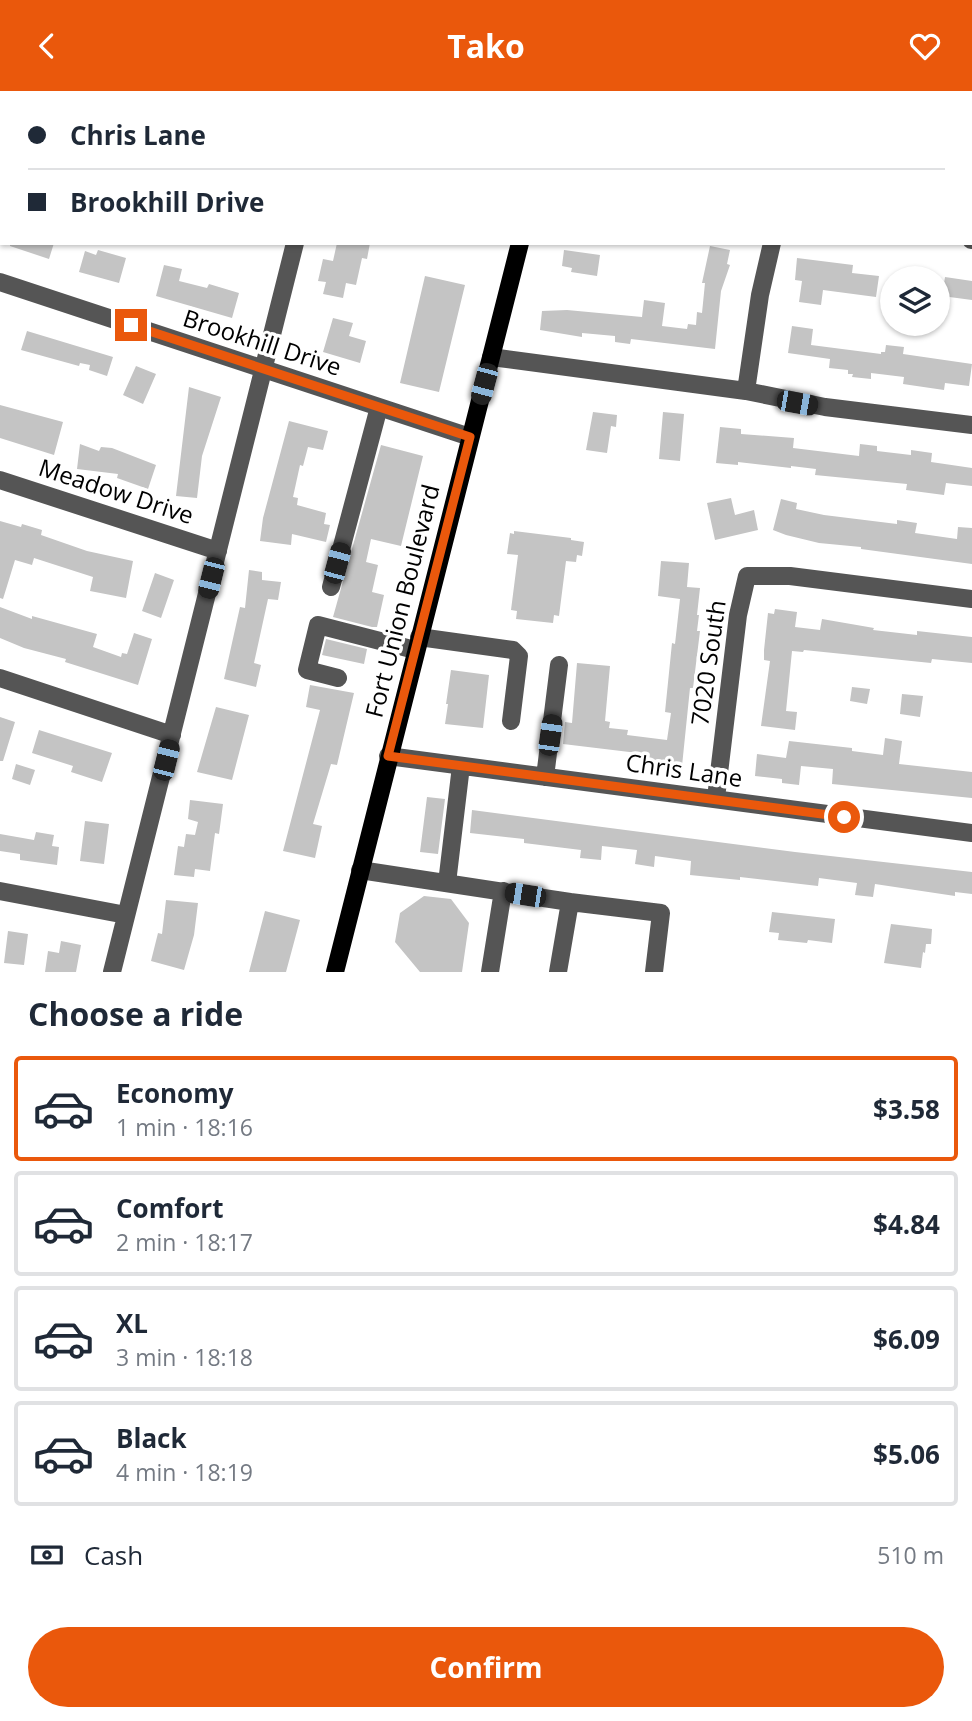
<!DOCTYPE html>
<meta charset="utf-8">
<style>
:root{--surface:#fff;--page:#f6f6f7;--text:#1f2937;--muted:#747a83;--line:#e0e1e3;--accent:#ea580c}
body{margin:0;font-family:"Open Sans",sans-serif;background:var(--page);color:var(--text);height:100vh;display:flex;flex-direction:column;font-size:26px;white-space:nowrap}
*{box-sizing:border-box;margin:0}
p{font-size:23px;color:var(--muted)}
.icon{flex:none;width:38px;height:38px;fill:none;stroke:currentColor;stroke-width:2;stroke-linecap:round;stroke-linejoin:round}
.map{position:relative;height:881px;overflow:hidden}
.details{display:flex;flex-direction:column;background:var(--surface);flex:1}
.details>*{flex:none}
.top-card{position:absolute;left:0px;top:0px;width:973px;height:154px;box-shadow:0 2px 5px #0004;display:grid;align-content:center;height:154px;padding:0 28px;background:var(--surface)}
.controls{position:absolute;left:880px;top:175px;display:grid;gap:14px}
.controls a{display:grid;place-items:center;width:70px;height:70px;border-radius:50%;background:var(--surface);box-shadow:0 2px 5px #0004;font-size:35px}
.end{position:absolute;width:32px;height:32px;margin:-16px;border:9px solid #ea580c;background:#fff;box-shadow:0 0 0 4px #fff}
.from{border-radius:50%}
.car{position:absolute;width:21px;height:42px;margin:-21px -10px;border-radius:9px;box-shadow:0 0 5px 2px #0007;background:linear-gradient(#222 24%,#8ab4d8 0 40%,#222 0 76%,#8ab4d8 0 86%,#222 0)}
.top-card b{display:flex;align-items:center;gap:24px;height:66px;font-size:26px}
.top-card b+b{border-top:2px solid var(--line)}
.top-card i{width:18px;height:18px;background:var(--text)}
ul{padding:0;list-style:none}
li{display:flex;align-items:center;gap:21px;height:105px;margin:0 14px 10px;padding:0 14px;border:4px solid var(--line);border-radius:7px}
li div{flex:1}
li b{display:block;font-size:26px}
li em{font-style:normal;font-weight:700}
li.on{border-color:var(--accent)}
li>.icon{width:63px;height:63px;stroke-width:1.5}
h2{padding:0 28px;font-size:32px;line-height:84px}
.pay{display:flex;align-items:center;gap:18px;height:77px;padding:0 28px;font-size:26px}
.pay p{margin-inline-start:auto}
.primary-button{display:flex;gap:14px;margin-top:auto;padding:14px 28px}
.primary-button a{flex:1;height:80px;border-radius:42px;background:var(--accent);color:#fff;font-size:28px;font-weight:700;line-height:80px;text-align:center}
header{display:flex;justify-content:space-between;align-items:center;height:91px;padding:0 28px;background:var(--accent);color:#fff;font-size:32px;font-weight:700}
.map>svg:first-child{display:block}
</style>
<header><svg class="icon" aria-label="back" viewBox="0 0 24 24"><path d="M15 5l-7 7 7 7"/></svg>Tako<svg class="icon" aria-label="heart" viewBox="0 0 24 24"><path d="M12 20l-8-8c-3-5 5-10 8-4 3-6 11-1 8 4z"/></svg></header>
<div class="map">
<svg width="972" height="881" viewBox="0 0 972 881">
<rect width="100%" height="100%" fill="#fff"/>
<!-- building -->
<path fill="#c4c4c4" d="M10,152H54L49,168L10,155Z
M337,152H370L367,168L362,167L356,194L346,192L343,207L323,203L326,191L318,190L323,168L333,170Z
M710,155L730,159L727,173L730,174L721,200L715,258L631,248L630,253L615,251V245L582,242V246L540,239L542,220L567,219L642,226L644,209L665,212L662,235L687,238L688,233L696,234L697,221L702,222L705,192H702Z
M98,159L126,167L119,192L79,181L85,160L96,164Z
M564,159L600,164L597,185L571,181L572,177L562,175Z
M797,167L853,174L852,182L879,185L876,206L823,199L821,214L799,211L802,190L795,189Z
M164,174L182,178L179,190L207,197L209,193L239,202L232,227L156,205Z
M425,185L465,194L439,301L400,292Z
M945,186L972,190V209L942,205Z
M333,227L353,232L349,245L366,250L360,272L323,261Z
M792,235L813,238L811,254L881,263V261H885L886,254L904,256L903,263L972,273L969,295L945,292L944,299L903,293L904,286L871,282V288L852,286L853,283H848V279L829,277L830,268L788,262Z
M27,240L113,266L107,285L89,279L90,274L80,272L79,275L21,259Z
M136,275L156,283L143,313L123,304Z
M189,296L221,306L202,365L197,407L176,405Z
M0,314L63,331L54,364L0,347Z
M593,321L617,324L616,336L611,335L607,362L586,359Z
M663,321L684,323L680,370L659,368Z
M289,330L328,340L323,359L308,356L303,375L300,374L293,406L298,407L297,414L326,422L324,433L330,434L326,451L292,443L291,454L260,450L263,427Z
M720,336L741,338V343L794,347L793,357L859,365L860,353L877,355V360L911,364V359L932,362L931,371L972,377V395L946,392L944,404L906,399L907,393L815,384L816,378L791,375V377L738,371V374L716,372Z
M80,353L99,360L101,356L112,357L156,374L148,398L117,387L118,383L77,378Z
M381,354L423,365L401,455L371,448L366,471L378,474L372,501L384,504L377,536H372L333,526Z
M731,407L735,424L754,419L758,439L715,449L707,412Z
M781,408L797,412L796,418L824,424L897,433V429L917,432L915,442L957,448L958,436L972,437V473L861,458V456L819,452L786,444L773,439Z
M0,430L21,436L22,433L42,439L41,444L87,460L133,470L126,507L90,500L93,486L34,467L32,474L15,469L3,508L0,507Z
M514,440L571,447V449L584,451L582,465L577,464L576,471L566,470L559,525L554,524L553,532L516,528L517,520L511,519L518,464L507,463L510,442L514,443Z
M661,470L689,472L687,496L700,497L697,524H699L697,540H700L693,597H690L682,675L645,670L646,663L563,653L565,631L572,632L577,572L610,575L605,630L610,631L609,637L628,639L627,644L667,649L671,622L665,621L672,552L675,553L680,508L658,505Z
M249,479L262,481V489L281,491L278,509L268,508L254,572L261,574L256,596L224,588L240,516L245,517Z
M155,482L174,489L161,527L142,520Z
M0,516L32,528V525L97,543L93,556L121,566L122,562L127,563L134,542L152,548L138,594L65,571L66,568L24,557L0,547Z
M775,518L797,521L795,536L820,539L822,528L874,537L873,539L917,544V540L972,546V572L932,568L931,572L804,559L803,561L792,560L786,620L797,621L795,639L761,635L770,570L764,569V559L768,522L774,523Z
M326,548L367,558L364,573L322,564Z
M451,579L489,584L483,637L445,633L448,613H446Z
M310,594L354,602L337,674L331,673L313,733L322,735L315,767L283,760L320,619L306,616Z
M852,596L870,598L867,613L850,610Z
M902,603L923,605L920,626L900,623Z
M216,616L249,624L232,689L197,681Z
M0,626L15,631L3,670H0Z
M39,639L112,662L102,691L71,681L73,675L32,662Z
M885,647L902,650L899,673L972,681V707L832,693L833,678L801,675L799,694L782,692V688L755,685L757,663L786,667L789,650L852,657V660L883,664Z
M16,673L35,679L30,694L12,688Z
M427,706L445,708L438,763L420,761Z
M190,709L223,713L219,743L215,742L210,780L195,778L194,786L174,784L178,755L184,756L186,743L195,744L198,731L188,728Z
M472,719L795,761L972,781V803L955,801V805L875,793L873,806L855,804L857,792L819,787L818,795L740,786V789L690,784L691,770L655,765L654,776L635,773L637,759L602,755L601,769L580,767L581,759L524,752V748L470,742Z
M85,730L109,733L104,773L80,770Z
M36,741L54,744L52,755L59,756L57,774L20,769V763L0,760V743L34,749Z
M424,805L451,808L469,832L462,881H420L395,851L400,822Z
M166,809L198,812L194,844L184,879L151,870L158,842L162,843Z
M265,820L300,829L286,881H249Z
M772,821L835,828L832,852L808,849L807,852L778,849L779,842L769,841Z
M891,833L932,838L931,853H926L925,862L923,861L921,877L884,872Z
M8,840L28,843L24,874L4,872Z
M61,850L81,854L76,881H45L48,860L59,862Z"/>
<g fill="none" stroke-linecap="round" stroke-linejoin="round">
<!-- minor -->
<path stroke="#555" stroke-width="18" d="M16,0L22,2
M398,0L404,2
M333,2L334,0
M451,2L452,0
M505,2V0
M603,2V0
M643,2L644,0
M804,2V0
M971,149H972
M0,191L470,346
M491,266L746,300L825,316L972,334
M746,300L760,204L772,152
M0,389L218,460
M331,496L379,316
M419,546L513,559L519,565L511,630
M0,587L172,644
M338,587L307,579L318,534L415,559
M388,665L972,742
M545,686L559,574
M716,707L738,524L747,485H790L972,508
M360,779L570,811L558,881
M447,792L461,675
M0,800L126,824
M570,811L661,822L654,881
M112,881L295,152
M490,881L503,800"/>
<!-- major -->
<path stroke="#000" stroke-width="18" d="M557,2V0
M335,881L520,152"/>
</g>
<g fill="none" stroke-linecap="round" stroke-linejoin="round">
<!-- route -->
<path stroke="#ea580c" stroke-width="9" d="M131,234L470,346L388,665L844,726"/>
</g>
<g text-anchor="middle" stroke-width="7" stroke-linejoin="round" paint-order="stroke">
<!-- street labels -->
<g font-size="24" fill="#000" stroke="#fff">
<text transform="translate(262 252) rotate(18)" y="8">Brookhill Drive</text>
<text transform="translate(116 401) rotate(18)" y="8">Meadow Drive</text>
<text transform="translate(403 510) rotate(-76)" y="8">Fort Union Boulevard</text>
<text transform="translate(709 572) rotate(-82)" y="8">7020 South</text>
<text transform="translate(684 680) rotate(8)" y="8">Chris Lane</text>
</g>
</g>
</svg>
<div class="controls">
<a><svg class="icon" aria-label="layers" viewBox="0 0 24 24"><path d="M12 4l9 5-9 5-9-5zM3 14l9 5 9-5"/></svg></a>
</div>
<i class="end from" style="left:844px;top:726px"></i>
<i class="end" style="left:131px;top:234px"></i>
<i class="car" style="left:484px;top:293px;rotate:195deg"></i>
<i class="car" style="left:797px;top:312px;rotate:100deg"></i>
<i class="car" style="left:337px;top:472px;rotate:15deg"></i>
<i class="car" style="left:211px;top:487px;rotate:194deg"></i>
<i class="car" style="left:550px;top:644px;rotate:8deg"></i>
<i class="car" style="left:166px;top:669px;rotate:14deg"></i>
<i class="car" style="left:525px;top:804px;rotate:279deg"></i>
<div class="top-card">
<b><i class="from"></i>Chris Lane</b>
<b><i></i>Brookhill Drive</b>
</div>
</div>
<section class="details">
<h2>Choose a ride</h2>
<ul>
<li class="on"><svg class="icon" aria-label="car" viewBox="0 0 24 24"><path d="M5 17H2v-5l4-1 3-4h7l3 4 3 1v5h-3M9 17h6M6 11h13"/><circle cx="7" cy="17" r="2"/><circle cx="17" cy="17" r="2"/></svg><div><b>Economy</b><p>1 min · 18:16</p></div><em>$3.58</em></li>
<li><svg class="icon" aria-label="car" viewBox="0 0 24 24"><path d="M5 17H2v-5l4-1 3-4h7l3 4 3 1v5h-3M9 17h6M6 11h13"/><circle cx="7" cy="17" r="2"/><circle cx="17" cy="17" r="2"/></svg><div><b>Comfort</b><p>2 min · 18:17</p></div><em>$4.84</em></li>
<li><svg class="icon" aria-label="car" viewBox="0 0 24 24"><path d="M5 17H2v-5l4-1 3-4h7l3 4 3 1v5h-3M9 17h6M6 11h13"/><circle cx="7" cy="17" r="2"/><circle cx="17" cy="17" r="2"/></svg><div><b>XL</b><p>3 min · 18:18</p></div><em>$6.09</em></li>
<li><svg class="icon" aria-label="car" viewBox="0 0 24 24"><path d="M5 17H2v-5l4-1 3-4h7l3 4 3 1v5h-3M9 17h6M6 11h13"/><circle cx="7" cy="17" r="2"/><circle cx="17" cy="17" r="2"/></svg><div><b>Black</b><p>4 min · 18:19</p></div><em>$5.06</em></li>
</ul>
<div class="pay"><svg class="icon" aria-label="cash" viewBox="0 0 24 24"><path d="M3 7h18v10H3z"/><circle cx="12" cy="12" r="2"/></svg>Cash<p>510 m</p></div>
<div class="primary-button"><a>Confirm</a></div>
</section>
